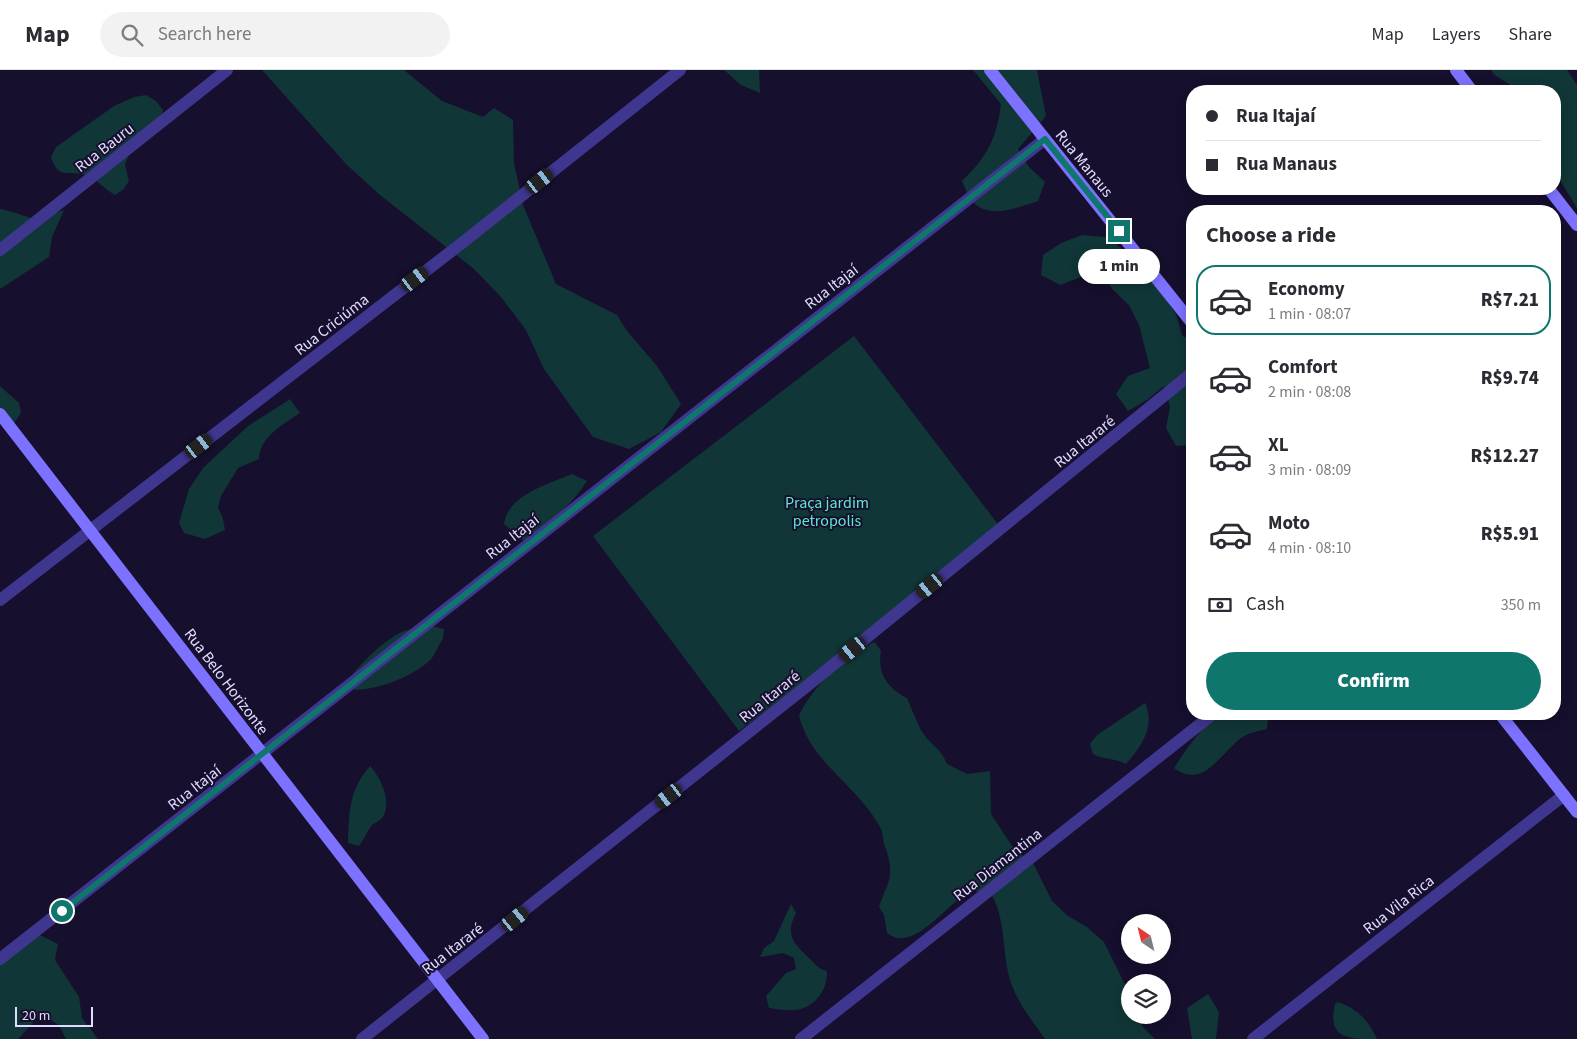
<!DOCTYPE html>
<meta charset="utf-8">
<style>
:root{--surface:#fff;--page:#f2f2f3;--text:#2b2b33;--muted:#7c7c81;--line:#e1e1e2;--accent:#0f766e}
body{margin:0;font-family:"Source Sans 3",sans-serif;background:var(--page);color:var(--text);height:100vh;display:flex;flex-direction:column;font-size:19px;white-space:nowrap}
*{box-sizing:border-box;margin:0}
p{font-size:16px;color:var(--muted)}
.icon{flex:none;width:28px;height:28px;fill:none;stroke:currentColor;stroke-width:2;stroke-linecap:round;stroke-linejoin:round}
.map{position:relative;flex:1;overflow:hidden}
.side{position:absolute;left:1186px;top:135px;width:375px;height:515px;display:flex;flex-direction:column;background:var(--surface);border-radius:20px;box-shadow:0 2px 12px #0003}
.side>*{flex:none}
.guide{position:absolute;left:1186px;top:15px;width:375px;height:110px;border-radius:20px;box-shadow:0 2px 12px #0003;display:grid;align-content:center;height:110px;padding:0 20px;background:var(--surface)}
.needle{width:32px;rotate:325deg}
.fabs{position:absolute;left:1121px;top:844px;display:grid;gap:10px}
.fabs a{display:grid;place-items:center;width:50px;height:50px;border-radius:50%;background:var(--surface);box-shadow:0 2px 12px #0003;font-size:25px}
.scale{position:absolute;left:15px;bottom:12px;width:78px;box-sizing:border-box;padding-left:5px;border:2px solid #e1dbff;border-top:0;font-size:14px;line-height:18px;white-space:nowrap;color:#e1dbff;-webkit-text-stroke:4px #160f2d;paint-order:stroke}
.end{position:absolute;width:22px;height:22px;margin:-11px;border:6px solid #0f766e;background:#fff;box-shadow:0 0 0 2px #fff}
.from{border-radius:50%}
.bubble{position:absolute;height:35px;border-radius:18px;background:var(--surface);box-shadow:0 2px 12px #0003;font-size:16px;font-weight:800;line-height:35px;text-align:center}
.car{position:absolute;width:15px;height:30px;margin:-15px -8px;border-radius:6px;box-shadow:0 0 4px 1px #0007;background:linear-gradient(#222 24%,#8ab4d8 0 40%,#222 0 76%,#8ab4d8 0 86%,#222 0)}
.guide b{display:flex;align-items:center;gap:18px;height:48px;font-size:19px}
.guide b+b{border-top:1px solid var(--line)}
.guide i{width:12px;height:12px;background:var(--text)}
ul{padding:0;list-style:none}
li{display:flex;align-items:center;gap:15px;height:70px;margin:0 10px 8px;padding:0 10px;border:2px solid transparent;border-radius:20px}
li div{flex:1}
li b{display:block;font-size:19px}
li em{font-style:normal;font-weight:800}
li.active{border-color:var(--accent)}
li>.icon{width:45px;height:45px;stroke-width:1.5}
h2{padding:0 20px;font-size:22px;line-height:60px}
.pay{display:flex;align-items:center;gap:12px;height:55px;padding:0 20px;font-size:19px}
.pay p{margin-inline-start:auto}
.action{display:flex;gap:10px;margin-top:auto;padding:10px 20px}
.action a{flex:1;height:58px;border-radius:30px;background:var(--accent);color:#fff;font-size:20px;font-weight:800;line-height:58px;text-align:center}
header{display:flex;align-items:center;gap:30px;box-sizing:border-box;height:70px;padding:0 25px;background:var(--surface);border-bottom:1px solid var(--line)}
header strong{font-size:24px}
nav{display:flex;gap:28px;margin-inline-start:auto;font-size:18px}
.search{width:350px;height:45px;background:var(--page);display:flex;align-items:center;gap:12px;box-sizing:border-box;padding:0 18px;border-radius:28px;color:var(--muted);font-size:19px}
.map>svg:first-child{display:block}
</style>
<header>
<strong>Map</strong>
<div class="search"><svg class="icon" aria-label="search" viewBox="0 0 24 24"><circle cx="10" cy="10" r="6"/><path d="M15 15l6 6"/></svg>Search here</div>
<nav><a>Map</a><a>Layers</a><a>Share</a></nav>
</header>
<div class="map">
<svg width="1577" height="969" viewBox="0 0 1577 969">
<rect width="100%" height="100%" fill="#160f2d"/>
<!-- green -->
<path fill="#113637" d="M262,0H404L442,31L483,47L494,38L513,50L514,93L523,135L556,214L617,245L627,261L657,296L681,334L661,362L629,379L593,367L544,299L526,260L501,227L474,199L380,125L347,95Z
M724,0H759L760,23L741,15Z
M973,0H1037L1046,46L1018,79L1029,97L1045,112L1038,131C1019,137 990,150 973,132C968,128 965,117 962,111C987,87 997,68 1001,34Z
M1492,0H1567L1577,15V138L1555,102V21H1516L1512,16L1493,4Z
M146,25L156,31L163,40L160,53L129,84L125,95L129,111L123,120L115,125C104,119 96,108 85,105C67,99 59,111 51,87L56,77L114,36L134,27Z
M0,139C35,146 26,155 64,140L52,167L49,187L0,219Z
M1082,165L1107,167L1140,193L1176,244L1182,265L1192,272V375L1176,376L1166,358L1170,337L1164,316L1147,330L1128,341L1116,324L1128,306L1150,298L1139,255L1129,235L1113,220L1099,200L1060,215L1041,205L1043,185L1061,173Z
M854,266L1004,462L739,661L593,466Z
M0,316L19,333L21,343L14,353L0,350Z
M290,329L300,343C283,355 260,366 259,389L238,398L221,426L218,437L223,449L225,460L205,469L184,463L179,453L189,419L203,398L248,356Z
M572,404L587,411C572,436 547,454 524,471L504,454C508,425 548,414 572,404Z
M432,556L444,559L443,569C438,575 436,583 431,589C415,606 377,620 355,620L350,608C361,592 387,568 404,561C413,558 423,558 432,556Z
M875,572L881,581C877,603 887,618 907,628C911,638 916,650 921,660C929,674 941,678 947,694L967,704L990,701L991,744L1014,779L1033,793L1052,831L1068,846L1087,857L1104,872L1130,925V945H1138L1142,956L1155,969H1045C1031,949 1015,930 1009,906C1002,878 1006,855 993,827L972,820C952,829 922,872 898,868C895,868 890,865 887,863L884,845L879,837C882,826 889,815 890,804C891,794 888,784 884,774C883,769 883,764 881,759C860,717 809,692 799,645C814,616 844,584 875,572Z
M1145,633C1156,656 1141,677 1126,694C1114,688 1105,690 1093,684L1090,674L1097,665Z
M1223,644H1272L1268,648L1267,659C1258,661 1248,663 1241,668C1220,684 1203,720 1174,698C1188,678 1201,655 1223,644Z
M370,696C381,708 393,733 382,748C379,751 375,753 372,755C367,761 364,770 359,776L348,773C349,742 349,720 370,696Z
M791,834L796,843C784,867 795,874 811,890C817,896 819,899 827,901C828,920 814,939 794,940C786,941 777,939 769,938L766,926L786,903L796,899L794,888L783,883L760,887L764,878L774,871Z
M38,864L58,874L55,890L79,927L82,948L98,969H66L59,955L41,944L18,969H0V891Z
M1208,924L1219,942L1216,969H1192L1187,938Z
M1338,932C1358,939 1368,950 1377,969C1348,969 1327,969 1335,934Z"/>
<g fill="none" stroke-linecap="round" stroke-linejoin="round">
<!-- street -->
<path stroke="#3f368f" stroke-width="12" d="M0,180L227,0
M0,530L462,173L680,0
M0,889L1045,69
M362,969L807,616L1192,303
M801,969L1213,644
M1253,969L1564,725"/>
<!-- secondary -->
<path stroke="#7d72ff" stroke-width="12" d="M990,0L1192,253
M1456,0L1472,21
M1549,119L1577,155
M0,344L483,969
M1500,644L1577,742"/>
</g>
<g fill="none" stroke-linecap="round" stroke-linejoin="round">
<!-- route -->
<path stroke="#0f766e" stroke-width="6" d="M62,841L1045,69L1119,161"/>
</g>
<g text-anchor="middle" stroke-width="4" stroke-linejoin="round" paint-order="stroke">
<!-- street labels -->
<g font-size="16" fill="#e1dbff" stroke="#160f2d">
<text transform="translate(104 77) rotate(-38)" y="6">Rua Bauru</text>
<text transform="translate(1085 93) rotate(51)" y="6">Rua Manaus</text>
<text transform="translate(831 216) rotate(-38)" y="6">Rua Itajaí</text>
<text transform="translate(331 254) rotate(-38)" y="6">Rua Criciúma</text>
<text transform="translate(1084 371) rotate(-39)" y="6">Rua Itararé</text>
<text transform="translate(512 466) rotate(-38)" y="6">Rua Itajaí</text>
<text transform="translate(227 611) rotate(53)" y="6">Rua Belo Horizonte</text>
<text transform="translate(769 626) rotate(-39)" y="6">Rua Itararé</text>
<text transform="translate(194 717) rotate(-38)" y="6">Rua Itajaí</text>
<text transform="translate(997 794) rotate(-38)" y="6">Rua Diamantina</text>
<text transform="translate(1398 834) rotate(-38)" y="6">Rua Vila Rica</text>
<text transform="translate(452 878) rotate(-38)" y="6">Rua Itararé</text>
</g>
<!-- park labels -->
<g font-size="16" fill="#5ceacf" stroke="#160f2d">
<text x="827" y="438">Praça jardim<tspan x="827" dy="18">petropolis</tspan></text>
</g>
</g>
</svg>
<div class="fabs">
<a><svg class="needle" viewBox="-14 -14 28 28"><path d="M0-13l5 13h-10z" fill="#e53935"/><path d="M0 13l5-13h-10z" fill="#7c7c81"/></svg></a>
<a><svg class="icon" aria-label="layers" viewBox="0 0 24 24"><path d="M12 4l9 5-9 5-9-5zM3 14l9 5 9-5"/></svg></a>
</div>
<div class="scale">20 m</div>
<i class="end from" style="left:62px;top:841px"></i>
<i class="end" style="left:1119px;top:161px"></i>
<div class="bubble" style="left:1078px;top:179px;width:82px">1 min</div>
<i class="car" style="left:540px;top:111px;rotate:52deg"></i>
<i class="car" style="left:415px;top:209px;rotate:53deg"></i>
<i class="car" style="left:199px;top:376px;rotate:52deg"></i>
<i class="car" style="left:930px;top:516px;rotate:231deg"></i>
<i class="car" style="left:853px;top:579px;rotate:231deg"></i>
<i class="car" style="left:669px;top:726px;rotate:232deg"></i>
<i class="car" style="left:515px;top:849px;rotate:51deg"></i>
<div class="guide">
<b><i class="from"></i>Rua Itajaí</b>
<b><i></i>Rua Manaus</b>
</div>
<section class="side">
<h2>Choose a ride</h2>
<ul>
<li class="active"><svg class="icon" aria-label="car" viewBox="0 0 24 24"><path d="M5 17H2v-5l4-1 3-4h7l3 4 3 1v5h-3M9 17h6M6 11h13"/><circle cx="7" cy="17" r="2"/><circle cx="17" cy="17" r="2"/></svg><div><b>Economy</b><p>1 min · 08:07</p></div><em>R$7.21</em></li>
<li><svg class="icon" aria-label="car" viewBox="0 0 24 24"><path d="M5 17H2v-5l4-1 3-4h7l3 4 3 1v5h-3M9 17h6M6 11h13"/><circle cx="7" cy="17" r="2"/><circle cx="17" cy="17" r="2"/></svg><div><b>Comfort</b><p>2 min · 08:08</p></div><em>R$9.74</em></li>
<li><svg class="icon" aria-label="car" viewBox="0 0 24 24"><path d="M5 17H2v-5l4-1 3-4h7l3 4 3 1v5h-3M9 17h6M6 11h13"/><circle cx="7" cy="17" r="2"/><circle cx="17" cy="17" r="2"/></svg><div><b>XL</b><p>3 min · 08:09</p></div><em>R$12.27</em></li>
<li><svg class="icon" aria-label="car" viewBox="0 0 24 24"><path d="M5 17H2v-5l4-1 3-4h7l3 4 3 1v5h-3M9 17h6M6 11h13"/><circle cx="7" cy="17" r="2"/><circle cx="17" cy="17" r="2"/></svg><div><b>Moto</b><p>4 min · 08:10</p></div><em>R$5.91</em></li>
</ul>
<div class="pay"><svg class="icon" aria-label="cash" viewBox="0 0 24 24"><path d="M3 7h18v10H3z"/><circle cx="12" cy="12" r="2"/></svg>Cash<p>350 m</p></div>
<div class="action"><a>Confirm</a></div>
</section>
</div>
